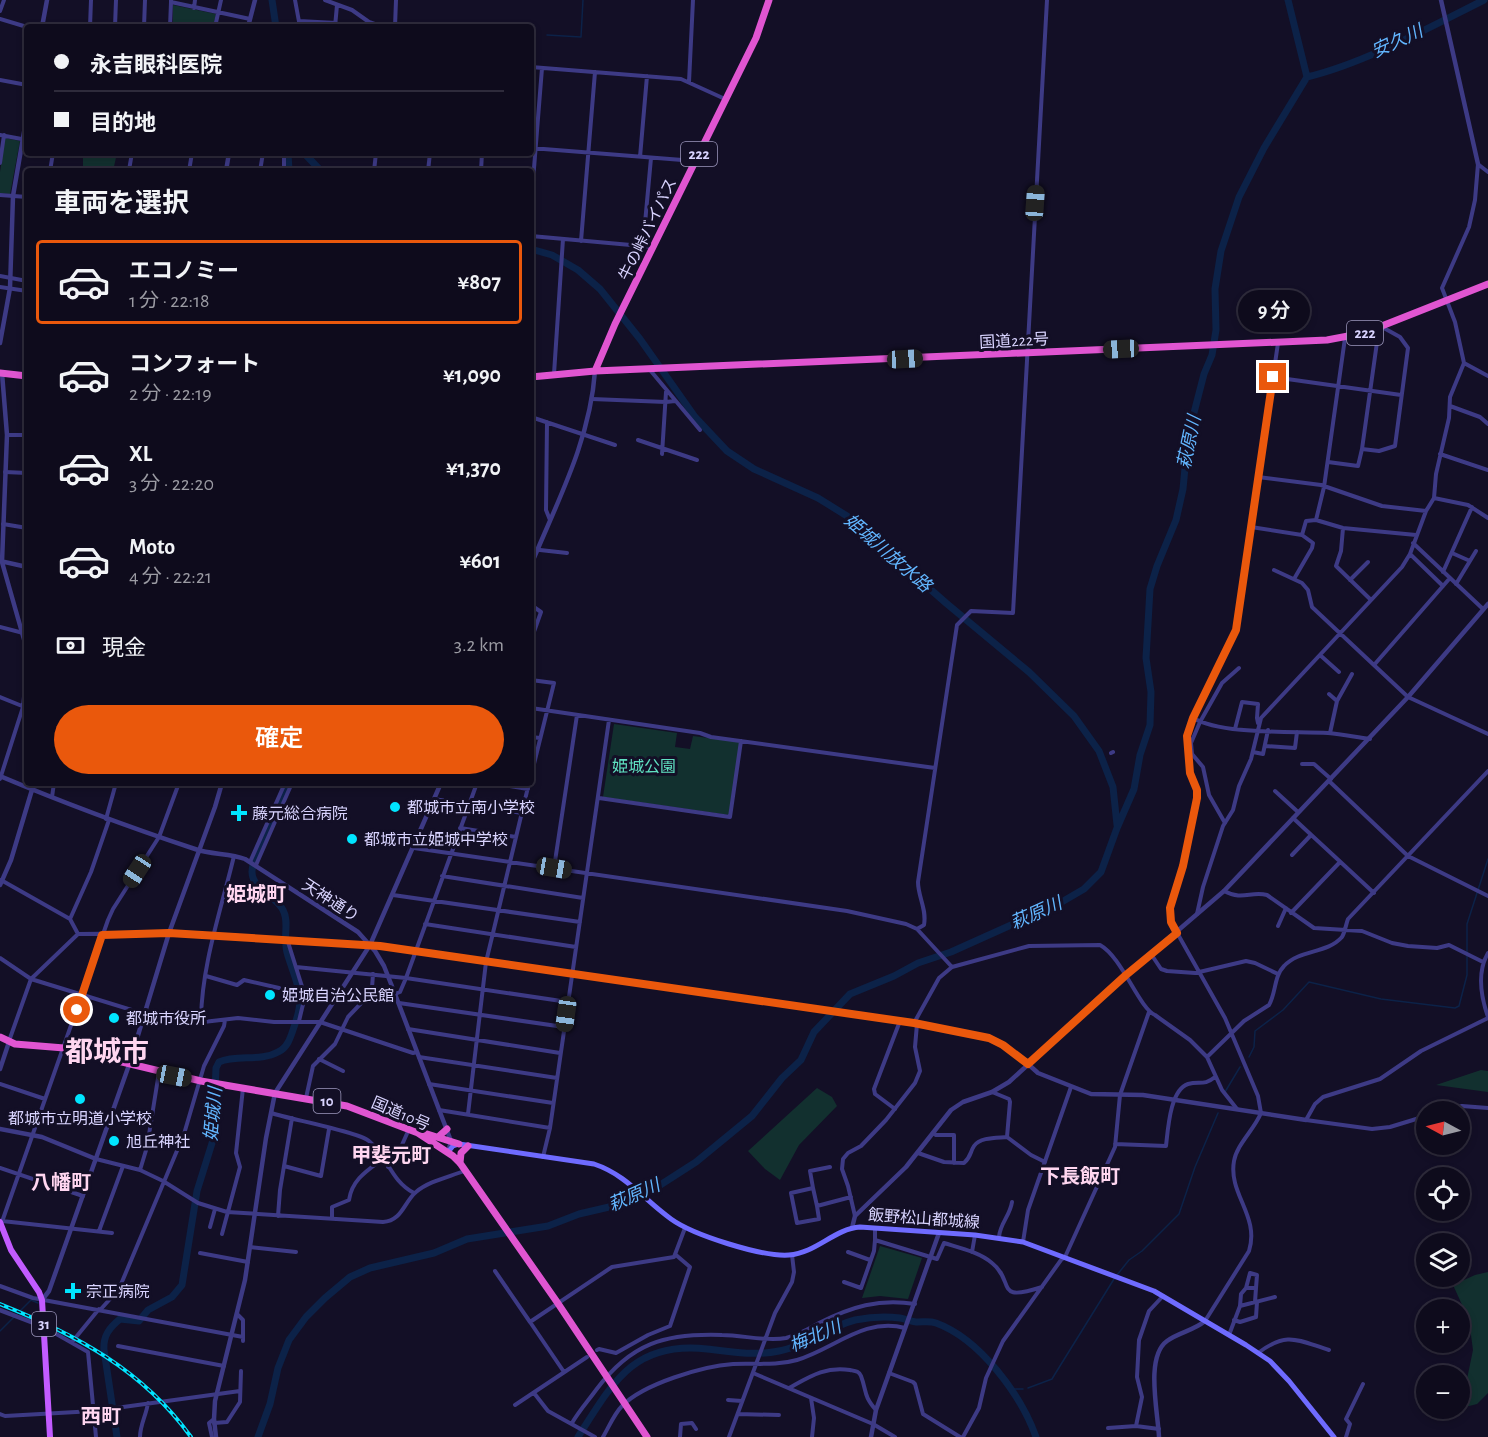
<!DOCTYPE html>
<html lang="ja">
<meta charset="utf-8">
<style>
:root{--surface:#0e0b1c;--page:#171425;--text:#f1f3f6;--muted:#9b9ba3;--line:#2e2b3b;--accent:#ea580c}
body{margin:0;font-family:"Alegreya Sans","Noto Sans JP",sans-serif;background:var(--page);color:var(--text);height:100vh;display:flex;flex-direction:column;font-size:22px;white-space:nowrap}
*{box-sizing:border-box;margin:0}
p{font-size:20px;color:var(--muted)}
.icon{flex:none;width:33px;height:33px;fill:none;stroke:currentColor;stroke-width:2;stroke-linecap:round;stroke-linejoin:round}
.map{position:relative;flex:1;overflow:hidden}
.side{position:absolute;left:24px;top:168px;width:510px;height:618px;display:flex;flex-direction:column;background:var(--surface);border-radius:6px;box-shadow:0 3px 9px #0003,0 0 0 2px var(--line)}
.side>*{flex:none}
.banner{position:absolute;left:24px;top:24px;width:510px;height:132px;border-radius:6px;box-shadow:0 3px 9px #0003,0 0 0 2px var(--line);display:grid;align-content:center;height:132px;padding:0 30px;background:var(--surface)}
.needle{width:39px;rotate:277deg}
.tools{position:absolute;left:1416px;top:1101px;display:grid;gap:12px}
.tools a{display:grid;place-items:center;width:54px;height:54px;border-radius:50%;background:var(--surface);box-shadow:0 3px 9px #0003,0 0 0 2px var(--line);font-size:30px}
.end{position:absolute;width:27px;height:27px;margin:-14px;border:8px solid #ea580c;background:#fff;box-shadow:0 0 0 3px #fff}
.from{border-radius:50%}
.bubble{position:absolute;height:42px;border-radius:21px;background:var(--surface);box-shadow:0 3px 9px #0003,0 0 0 2px var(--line);font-size:20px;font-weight:600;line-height:42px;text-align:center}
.car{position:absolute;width:18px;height:36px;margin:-18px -9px;border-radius:8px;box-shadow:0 0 4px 2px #0007;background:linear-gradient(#222 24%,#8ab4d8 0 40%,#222 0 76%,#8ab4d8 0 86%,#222 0)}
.banner b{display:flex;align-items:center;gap:21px;height:57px;font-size:22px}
.banner b+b{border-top:2px solid var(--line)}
.banner i{width:15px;height:15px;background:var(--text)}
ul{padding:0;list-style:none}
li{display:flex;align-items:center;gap:18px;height:84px;margin:0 12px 9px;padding:0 18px;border:3px solid transparent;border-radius:6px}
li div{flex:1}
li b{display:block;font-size:22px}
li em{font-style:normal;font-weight:600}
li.current{border-color:var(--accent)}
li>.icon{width:54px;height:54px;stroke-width:1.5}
h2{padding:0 30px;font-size:27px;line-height:72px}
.pay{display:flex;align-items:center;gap:15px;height:66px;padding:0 30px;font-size:22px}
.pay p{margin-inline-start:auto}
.button{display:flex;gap:12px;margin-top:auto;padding:12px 30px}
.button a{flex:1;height:69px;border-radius:36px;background:var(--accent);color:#fff;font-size:24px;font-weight:600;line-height:69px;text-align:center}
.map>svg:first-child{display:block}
</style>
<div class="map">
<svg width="1488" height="1437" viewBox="0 0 1488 1437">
<rect width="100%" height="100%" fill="#130f26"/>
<!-- green -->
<path fill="#12302f" d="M173,5L216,14L213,27H173Z
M5,138L20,141L10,194L0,193V172Z
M83,153H117L113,171H83Z
M614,724L677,733L675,747L690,749L693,736L740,742L729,815L603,797Z
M1481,1070L1488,1071V1092L1436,1085Z
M817,1088L832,1097L837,1106L799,1145L780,1180L765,1169L748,1151Z
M880,1246L922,1258L908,1299L880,1296L862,1298Z
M1488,1272V1393L1477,1404L1461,1408L1473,1350L1469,1320L1453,1285L1475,1275Z"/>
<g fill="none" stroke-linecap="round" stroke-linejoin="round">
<!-- stream -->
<path stroke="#0c2248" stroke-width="1.5" d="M547,35L581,37L583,0
M1249,1057L1254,1047L1255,1031L1283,1010L1309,982L1381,999L1455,1008L1459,1006L1467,975V924L1488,859
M1225,1092L1240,1067
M1117,1275L1129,1260L1142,1251L1179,1214L1195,1167L1218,1113
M0,1331L31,1300L38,1303
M1028,1388L1052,1379L1055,1374L1114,1279
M1011,1389H1023"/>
<!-- river -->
<path stroke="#0c2248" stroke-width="7" d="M272,0L276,27
M1307,77C1365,63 1430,27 1484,0
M288,153L289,171
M304,153L321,171
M531,249L552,255L578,270L600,289L640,339L695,417L727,451L754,469L818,498L847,516L946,603L1029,672L1074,716L1099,751L1113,787L1117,825
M117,1437L104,1350C103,1336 109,1328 120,1319L139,1321L148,1310L172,1297L182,1285L197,1191L213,1140L216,1068L219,1062C237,1054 260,1062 278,1052C287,1048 290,1039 293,1030C303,1002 302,996 292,968C290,961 286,953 286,946C284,934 289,921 283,910C276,896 252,889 252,872C251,858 282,801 289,783
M258,1437L270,1404L278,1368L289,1340L306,1317L325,1298L350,1277L370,1268L434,1253L467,1239L548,1226L579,1214L622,1204L654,1189L696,1162L752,1116L782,1078L801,1060L814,1032L850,994L894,976L918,963L951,952L1060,903L1084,889L1101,872L1117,828L1134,789L1140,755L1150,725L1151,692L1146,658L1150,589L1157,566L1176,520L1183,489L1188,436L1204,374L1212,355L1216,330L1215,289L1221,251L1239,197L1264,148L1307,77L1288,0
M578,1437C613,1382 634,1341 707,1349C731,1352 756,1356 779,1351C806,1346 828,1327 855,1320C870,1317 885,1316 900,1318C906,1319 912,1322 918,1322C925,1322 930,1321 936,1323C980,1339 1021,1395 1036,1437"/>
<!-- minor -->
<path stroke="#3d3a85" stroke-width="4" d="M171,0V2L250,19
M295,0L300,27
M325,0L352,10L369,22L383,27
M194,8L195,0
M0,11L4,0
M0,19L27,27
M299,21L336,23
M90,27L91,0
M115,27L116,0
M144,27L145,0
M170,27L171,2
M215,27L221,0
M335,27L337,5
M395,27L396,0
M531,67L681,79L725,99
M0,80L27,85
M689,82L693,0
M0,135L27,140
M531,148L695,161
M173,153L191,156
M284,153V171
M640,157L647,76
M0,163L4,135
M1479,165L1488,172
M129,168L148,171
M129,170L132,153
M50,171L53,153
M189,171L192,153
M260,171L263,153
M374,171L376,153
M428,171L430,153
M481,171L482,153
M0,195L27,197
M531,206L542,68
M531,236L653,247
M581,241L595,72
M643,245L651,158
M0,276L27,281
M0,287L27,291
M1464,363L1488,376
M650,370L700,430
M554,374L563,239
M1273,377L1401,395
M592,399L666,402L675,401
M1450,406L1480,417L1488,424
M531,417L615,445
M547,422L546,510L550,520
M7,435H27
M638,440L697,460
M1362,449L1379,328
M662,454L666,392
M1440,454L1488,470
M1328,462L1358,466L1362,449L1379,451L1395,446L1408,348L1400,337L1382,327
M5,472L27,473
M1258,477L1321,485L1382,506L1426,511
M1434,498L1468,505L1488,518
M1316,520L1343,528L1416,535
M3,524L27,528
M1251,527L1302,535L1306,521L1316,520L1324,487L1345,338
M1343,528L1341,551L1336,566L1371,600
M1413,543L1483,609
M531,549L567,553
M1452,553L1470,561
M1410,554L1443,586
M1274,570L1302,583L1308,590L1312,607L1408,697L1488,734
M1443,572L1472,507
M1294,579L1312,548L1313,543L1302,535
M1350,580L1368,562
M1456,584L1476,551
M531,605L541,612L531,640
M0,627L27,634
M1320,655L1339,672
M1374,665L1450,578
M531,680L554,683L531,776
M1329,694L1337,701L1330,733
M0,697L27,708
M1337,701L1352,674
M531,708L700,733L711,737L935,768
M1193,718C1222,735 1293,731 1328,733C1342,734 1355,737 1370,739
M1235,729L1242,702L1258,704L1257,718L1258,723
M531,737L540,738
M1265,746L1295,748L1297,732
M1253,752L1263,754L1268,730
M1111,753L1113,752
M1302,764H1314L1331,779
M0,779L23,707L27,665
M1329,781L1408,856L1488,896
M492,783L528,789
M1275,791L1298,812
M52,797L54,783
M599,798L730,817L741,741
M434,799L522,813
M1293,818L1374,893
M106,819L116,783
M1225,823L1209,795L1203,767L1192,754L1191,743L1200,722L1222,683L1239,668
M460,828L516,837
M414,848L847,911L906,924L917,929L952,967
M1292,855L1311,835
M250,862L285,783
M256,865L292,783
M554,868L577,715
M442,876L583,898
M1,880L70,919L78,934
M1224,891C1243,901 1250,891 1267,895L1314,928L1362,931L1392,943L1408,946L1437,948L1449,945L1483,962
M393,895L580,922
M1291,913L1340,862
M1197,914L1203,887L1223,826L1233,810L1239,786L1251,759L1261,718L1402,567L1410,554L1426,511L1434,498L1436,474L1449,418L1450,397L1464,363L1455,322L1442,288L1469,227L1475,200L1478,164
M70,919L91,872L109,820
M425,924L576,947
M1278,926L1286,908
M917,929L924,925C927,909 918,897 918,882L957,625L971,611L1013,613L1047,0
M288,942L305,996L299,1021
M1488,953C1477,972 1481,997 1488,1017
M1151,954L1161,969L1167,971L1195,973L1246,961L1255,963L1278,974
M0,958L31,979L174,1023L186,1024L238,1018L274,1022H320L413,1053L417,1052
M296,967L406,978L568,1002
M206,976L237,985L244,980L279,988
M395,994L400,992L406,978L477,783
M399,1003L564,1027
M201,1022C201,967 221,910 234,856
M914,1023L939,978L952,967L1029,946L1100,945C1122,957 1139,1008 1155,1015L1190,1040L1207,1057L1222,1090L1237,1109
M408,1029L560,1053
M9,1041L31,979L78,934L169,933L214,937L370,945
M419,1057L557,1078
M1207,1057L1244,1021L1269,1005C1276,993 1274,976 1284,966C1300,949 1327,954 1342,937C1345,932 1346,924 1348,919L1488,771
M319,1059L343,1071
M0,1084L45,1099
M429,1084L553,1103
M992,1092L1009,1099L1010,1102L1007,1137L1031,1155L1045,1162
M306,1098L313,1066L335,1044L348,1017L368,996L372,988L373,974
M895,1109L875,1094L874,1089L900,1021
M439,1110L550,1128
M1440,1112L1462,1106L1488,1108
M271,1113C289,1119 359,1132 369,1141C389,1158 390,1180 414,1193
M468,1114L486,962L529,783
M1426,1116L1390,1127L1372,1129L1306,1120L1315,1104L1323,1097L1380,1079L1421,1051L1488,1018
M933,1133L936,1135H954V1163
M1115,1144L1166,1146C1168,1129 1170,1090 1188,1084C1200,1081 1204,1086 1215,1077
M918,1153L944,1162L964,1163C971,1157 970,1152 974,1146C980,1137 997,1138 1007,1137
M543,1157L550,1128L609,720
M96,1159L140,1170L163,1181L198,1203L227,1212L383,1222C402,1221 404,1202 416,1192C429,1181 449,1177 464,1171
M284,1166L321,1176L329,1129
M388,1167L394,1163L409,1129
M0,1168L83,1196
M1043,1168L1098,1183
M140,1170L147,1147L159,1072
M813,1188L810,1171L830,1167
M817,1206L813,1188L791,1193L797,1223L819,1219L817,1206L851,1197
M278,1216L280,1190L292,1118
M855,1216L848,1186L842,1169L843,1159L848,1153L861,1146L886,1120L915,1083L920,1071L915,1047L917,1024
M332,1219V1207L349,1200C352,1179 368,1170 384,1158
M2,1221L112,1233
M0,1222L3,1219L108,920L113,909L159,837L179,783
M210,1227L215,1209
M875,1228V1240L937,1259L944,1243C960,1248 979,1252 992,1263C1016,1282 993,1303 1042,1287
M99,1231L123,1166
M222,1234L240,1167L236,1153L243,1088
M999,1237C1000,1223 1010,1216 1012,1202
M1023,1242L1028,1210L1071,1087
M250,1247L296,1252
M848,1252L870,1260
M972,1252L975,1235
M200,1253L248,1262
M495,1271L530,1322L612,1267L674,1257L685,1228
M844,1282L861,1288L874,1251L875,1240
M0,1286L33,1298L243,1337
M1255,1302L1256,1288
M1240,1306L1275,1297
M101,1309L119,1289L184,1134L204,1066L224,1026L225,1020
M237,1314L243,1320V1341
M1234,1320L1240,1322L1256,1317L1257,1302
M1205,1321L1249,1251C1260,1216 1228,1194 1234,1161C1237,1144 1254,1130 1261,1113L1258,1096L1225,1018L1171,922L1170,908L1183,866L1197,798V790L1190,773L1187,736L1193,718L1236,630L1278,343
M530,1322L564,1372
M44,1327L88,1352L96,1437
M1229,1335L1240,1306L1241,1294L1246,1288H1256L1257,1275L1250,1273L1246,1288
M72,1342L99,1309
M118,1346L224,1366
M597,1350L599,1349L616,1353L648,1335L670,1326L690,1267L676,1255
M1258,1353C1287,1331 1297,1340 1329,1350
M753,1373L873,1424L895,1437
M889,1373L913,1382L915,1384L923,1414L960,1437
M789,1388C809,1377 825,1366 850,1370C855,1371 859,1371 861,1376C867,1392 863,1395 876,1410
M534,1393L548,1411L595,1437
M811,1398L814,1418L812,1437
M728,1400L742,1401
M515,1405L587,1357
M0,1414L5,1416L94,1411L240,1391
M738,1414L779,1415
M214,1423L227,1422L240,1402L241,1371
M572,1423C579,1411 588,1401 596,1390C631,1343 665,1333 722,1335C743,1335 766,1342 786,1338C798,1335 808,1329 819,1323C851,1307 879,1298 915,1304
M1108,1428L1136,1426
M1159,1429L1136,1426L1142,1397L1137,1377L1139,1340L1149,1311L1163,1296
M140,1437C140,1425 146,1416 148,1403
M212,1437L209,1423L214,1419
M603,1437C609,1427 614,1414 622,1406C643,1384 703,1366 733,1364C755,1363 776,1366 797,1360C834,1349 864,1317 905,1328
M680,1437L681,1424L692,1423L696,1429
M729,1437L775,1313L792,1282L794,1272L792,1255
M963,1437L979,1408L986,1378L1003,1341L1061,1260L1065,1257L1115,1147L1120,1095L1149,1012
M1346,1437L1350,1424L1346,1419L1363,1384"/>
<!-- tertiary -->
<path stroke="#3d3a85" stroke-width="4.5" d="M1441,0L1478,164
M42,27L47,0
M248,27L255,0
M226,171L229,153
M0,343L10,288L13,196L27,115
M2,373L7,435L2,562L27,650
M0,561L27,567
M531,565C557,502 590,441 595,371
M0,776C64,803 129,827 195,849C212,855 229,853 245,859L358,932L375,951L384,966L395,994L451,1141L448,1152
M0,885L11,860L34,783
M370,945L914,1023L979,1035L995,1041L1028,1064L1038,1073L1091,1094L1143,1095L1306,1120
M0,1069L9,1042
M0,1129L42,1137L96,1159
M852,1228L855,1216L906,1167L951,1110L963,1102L992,1092L1009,1082L1126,975L1224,891L1408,697L1488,604
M42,1300L49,1291L129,1065L169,933L215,807L222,783
M0,1310L44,1327
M216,1437L214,1419L215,1401L245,1280L266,1138L275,1093L370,945L441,783
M871,1437L876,1410L939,1233
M1159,1437C1158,1412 1145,1357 1167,1341C1179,1332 1193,1331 1205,1321"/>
<!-- secondary -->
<path stroke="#6f6bff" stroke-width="5" d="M448,1152L453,1146L459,1144L594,1164C627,1175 644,1200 671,1219C693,1235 762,1257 789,1255C816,1253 834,1229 860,1227L975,1235L1023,1242L1154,1291L1246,1345L1270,1361L1289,1381L1334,1437"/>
<!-- primary -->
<path stroke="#c25bff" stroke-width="6" d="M0,1222L11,1250L39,1292L42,1300L50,1437"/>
<!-- trunk -->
<path stroke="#e055d1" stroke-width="7" d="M595,371L615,324L756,38L769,0
M0,373L27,376
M531,377L595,371L1327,340L1364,333L1488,284
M0,1037L15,1044L64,1048L201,1081L347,1106L418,1133L453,1156L460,1163L557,1302L647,1437
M424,1133L459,1144
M438,1137L447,1129
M460,1163L461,1153L468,1146"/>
<!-- rail casing -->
<g stroke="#00e5ff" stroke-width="4">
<path id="rail" d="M0,1304C75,1334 143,1370 191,1437"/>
</g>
<!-- rail -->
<use href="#rail" stroke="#130f26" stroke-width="1.5" stroke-dasharray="4.5" stroke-linecap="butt"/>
</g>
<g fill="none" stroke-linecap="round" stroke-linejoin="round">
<!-- route -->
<path stroke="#ea580c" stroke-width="8" d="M77,1010L102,935L169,933L380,946L914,1023L989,1038L1003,1045L1028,1064L1126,975L1177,933L1171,922L1170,908L1183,866L1197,798V790L1190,773L1187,736L1193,718L1236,630L1273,377"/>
</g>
<!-- markers -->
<g fill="#00e5ff" stroke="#130f26" stroke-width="2">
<circle cx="395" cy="807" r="6"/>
<path d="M236 804h6v6h6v6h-6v6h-6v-6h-6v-6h6z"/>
<circle cx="352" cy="839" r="6"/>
<circle cx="270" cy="995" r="6"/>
<circle cx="114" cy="1018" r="6"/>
<circle cx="80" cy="1099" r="6"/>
<circle cx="114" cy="1141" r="6"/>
<path d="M70 1282h6v6h6v6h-6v6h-6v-6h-6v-6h6z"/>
</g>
<g text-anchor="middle" stroke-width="6" stroke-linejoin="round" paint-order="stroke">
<!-- shield labels -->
<g fill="#130f26" stroke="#9e99be" stroke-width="1.5">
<rect x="681" y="142" width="36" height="24" rx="4.5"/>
<rect x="1347" y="321" width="36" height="24" rx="4.5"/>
<rect x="313.5" y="1089" width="27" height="24" rx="4.5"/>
<rect x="32" y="1312" width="24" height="24" rx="4.5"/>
</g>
<g font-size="15" font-weight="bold" fill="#d9d4ff">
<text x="699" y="159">222</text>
<text x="1365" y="338">222</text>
<text x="327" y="1106">10</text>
<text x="44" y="1329">31</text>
</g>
<!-- street labels -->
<g font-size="16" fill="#d9d4ff" stroke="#130f26">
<text transform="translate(647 229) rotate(-64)" y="6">牛の峠バイパス</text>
<text transform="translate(1014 340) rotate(-3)" y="6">国道222号</text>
<text transform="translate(331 900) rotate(33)" y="6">天神通り</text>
<text transform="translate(401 1113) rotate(23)" y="6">国道10号</text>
<text transform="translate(924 1218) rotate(4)" y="6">飯野松山都城線</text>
</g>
<!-- park labels -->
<g font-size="16" fill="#5fe0c0" stroke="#130f26">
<text x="644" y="772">姫城公園</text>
</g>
<!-- poi labels -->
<g font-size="16" fill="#d9d4ff" stroke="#130f26" text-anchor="start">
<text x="407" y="813">都城市立南小学校</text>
<text x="252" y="819">藤元総合病院</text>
<text x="364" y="845">都城市立姫城中学校</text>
<text x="282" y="1001">姫城自治公民館</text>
<text x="126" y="1024">都城市役所</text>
<text x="80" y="1124" text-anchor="middle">都城市立明道小学校</text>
<text x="126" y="1147">旭丘神社</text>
<text x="86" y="1297">宗正病院</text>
</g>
<!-- water labels -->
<g font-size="18" font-style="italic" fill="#62b6ff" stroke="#130f26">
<text transform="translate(1397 41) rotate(-25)" y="6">安久川</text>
<text transform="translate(1189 442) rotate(-78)" y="6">萩原川</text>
<text transform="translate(888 553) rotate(41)" y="6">姫城川放水路</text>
<text transform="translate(1036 913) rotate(-24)" y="6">萩原川</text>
<text transform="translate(213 1114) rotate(-85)" y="6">姫城川</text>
<text transform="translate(634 1195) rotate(-24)" y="6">萩原川</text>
<text transform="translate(815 1336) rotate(-23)" y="6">梅北川</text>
</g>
<!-- quarter labels -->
<g font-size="20" font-weight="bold" fill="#ffd6f0" stroke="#130f26">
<text x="256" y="901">姫城町</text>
<text x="391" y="1162">甲斐元町</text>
<text x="1080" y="1183">下長飯町</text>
<text x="61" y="1189">八幡町</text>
<text x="101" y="1423">西町</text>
</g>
<!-- town labels -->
<g font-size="28" font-weight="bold" fill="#ffd6f0" stroke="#130f26">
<text x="107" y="1061">都城市</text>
</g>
</g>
</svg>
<div class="tools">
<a><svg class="needle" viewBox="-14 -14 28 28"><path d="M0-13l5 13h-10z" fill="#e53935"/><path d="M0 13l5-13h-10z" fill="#9b9ba3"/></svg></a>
<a><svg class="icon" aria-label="locate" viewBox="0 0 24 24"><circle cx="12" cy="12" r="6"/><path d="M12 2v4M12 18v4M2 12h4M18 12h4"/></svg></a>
<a><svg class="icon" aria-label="layers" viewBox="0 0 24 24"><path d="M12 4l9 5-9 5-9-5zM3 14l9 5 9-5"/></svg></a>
<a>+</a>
<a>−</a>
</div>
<i class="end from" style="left:77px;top:1010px"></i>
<i class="end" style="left:1273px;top:377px"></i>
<div class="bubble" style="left:1238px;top:290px;width:72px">9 分</div>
<i class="car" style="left:1035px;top:203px;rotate:4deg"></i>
<i class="car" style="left:1121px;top:349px;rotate:267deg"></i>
<i class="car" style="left:905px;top:359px;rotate:87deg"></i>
<i class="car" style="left:554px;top:868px;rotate:100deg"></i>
<i class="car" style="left:137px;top:871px;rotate:213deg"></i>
<i class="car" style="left:566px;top:1014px;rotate:188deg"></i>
<i class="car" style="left:174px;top:1076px;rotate:101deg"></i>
<div class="banner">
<b><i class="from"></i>永吉眼科医院</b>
<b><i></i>目的地</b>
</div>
<section class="side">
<h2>車両を選択</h2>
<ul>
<li class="current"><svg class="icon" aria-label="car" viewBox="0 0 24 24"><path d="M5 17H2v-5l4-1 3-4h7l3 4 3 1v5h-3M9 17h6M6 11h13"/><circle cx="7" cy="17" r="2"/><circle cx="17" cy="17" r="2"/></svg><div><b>エコノミー</b><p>1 分 · 22:18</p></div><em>¥807</em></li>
<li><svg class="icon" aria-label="car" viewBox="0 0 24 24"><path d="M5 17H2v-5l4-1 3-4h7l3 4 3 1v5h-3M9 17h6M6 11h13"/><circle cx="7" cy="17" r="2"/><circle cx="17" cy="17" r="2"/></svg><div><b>コンフォート</b><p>2 分 · 22:19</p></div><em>¥1,090</em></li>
<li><svg class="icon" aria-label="car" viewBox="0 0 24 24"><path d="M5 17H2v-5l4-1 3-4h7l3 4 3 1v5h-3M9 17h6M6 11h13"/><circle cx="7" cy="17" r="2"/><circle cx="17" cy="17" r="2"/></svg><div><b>XL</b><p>3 分 · 22:20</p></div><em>¥1,370</em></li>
<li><svg class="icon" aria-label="car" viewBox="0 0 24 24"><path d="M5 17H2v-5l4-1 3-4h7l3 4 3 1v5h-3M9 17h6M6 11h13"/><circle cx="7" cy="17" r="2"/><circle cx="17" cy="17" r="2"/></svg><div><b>Moto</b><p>4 分 · 22:21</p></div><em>¥601</em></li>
</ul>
<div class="pay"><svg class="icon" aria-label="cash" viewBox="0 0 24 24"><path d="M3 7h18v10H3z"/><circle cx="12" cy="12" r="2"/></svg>現金<p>3.2 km</p></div>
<div class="button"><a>確定</a></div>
</section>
</div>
